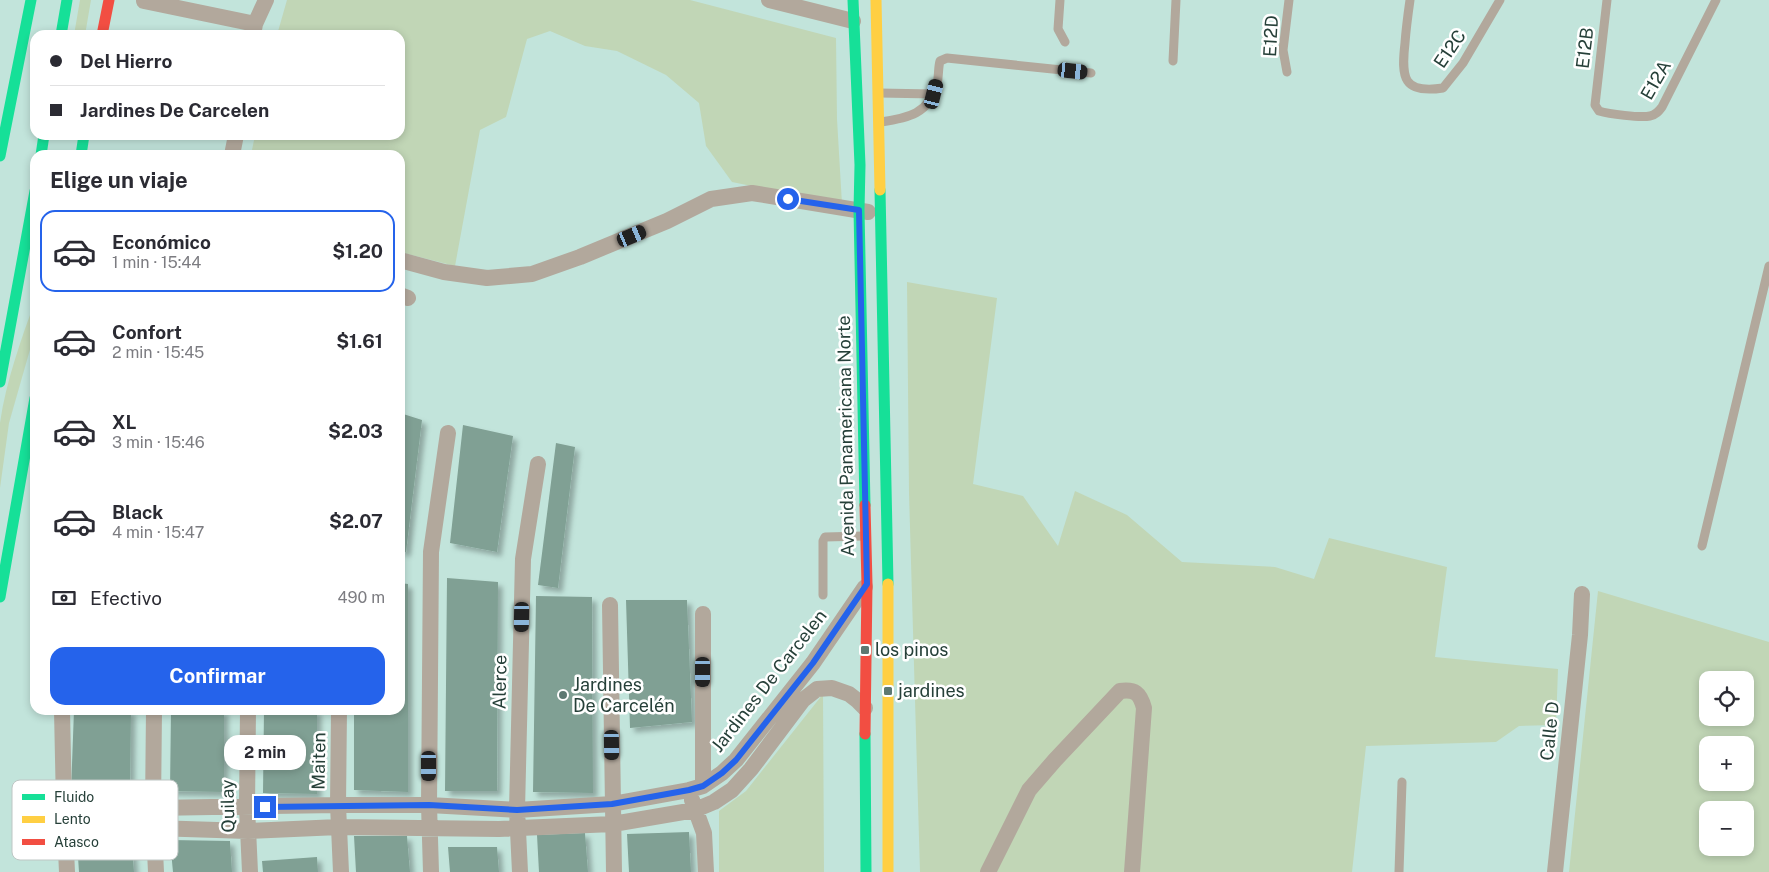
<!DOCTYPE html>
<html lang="es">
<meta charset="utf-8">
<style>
:root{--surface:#fff;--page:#f7f7f7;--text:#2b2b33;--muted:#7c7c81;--line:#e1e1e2;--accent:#2563eb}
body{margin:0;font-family:"Public Sans",sans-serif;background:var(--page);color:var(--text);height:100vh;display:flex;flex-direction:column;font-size:19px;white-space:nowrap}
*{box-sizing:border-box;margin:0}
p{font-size:16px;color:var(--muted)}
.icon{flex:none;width:28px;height:28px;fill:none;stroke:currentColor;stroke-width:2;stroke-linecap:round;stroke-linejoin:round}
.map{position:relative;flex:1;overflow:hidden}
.panel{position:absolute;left:30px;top:150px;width:375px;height:565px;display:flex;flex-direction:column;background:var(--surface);border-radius:15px;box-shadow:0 2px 8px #0003}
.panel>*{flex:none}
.hud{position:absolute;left:30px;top:30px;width:375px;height:110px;border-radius:15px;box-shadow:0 2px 8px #0003;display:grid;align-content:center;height:110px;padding:0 20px;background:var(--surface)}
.buttons{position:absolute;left:1699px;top:671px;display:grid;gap:10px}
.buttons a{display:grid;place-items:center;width:55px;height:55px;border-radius:10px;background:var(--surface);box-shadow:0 2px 8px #0003;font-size:25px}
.end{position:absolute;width:22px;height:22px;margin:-11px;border:6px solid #2563eb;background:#fff;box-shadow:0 0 0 2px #fff}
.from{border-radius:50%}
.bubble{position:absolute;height:35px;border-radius:15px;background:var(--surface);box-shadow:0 2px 8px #0003;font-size:16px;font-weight:700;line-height:35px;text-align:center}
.car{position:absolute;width:15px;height:30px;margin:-15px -8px;border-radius:6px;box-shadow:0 0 4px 1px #0007;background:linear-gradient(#222 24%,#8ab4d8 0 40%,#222 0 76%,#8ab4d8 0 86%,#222 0)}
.hud b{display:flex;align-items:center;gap:18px;height:48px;font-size:19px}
.hud b+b{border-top:1px solid var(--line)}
.hud i{width:12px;height:12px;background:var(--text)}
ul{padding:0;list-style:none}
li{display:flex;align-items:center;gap:15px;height:82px;margin:0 10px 8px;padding:0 10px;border:2px solid transparent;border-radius:15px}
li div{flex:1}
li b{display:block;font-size:19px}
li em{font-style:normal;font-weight:700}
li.active{border-color:var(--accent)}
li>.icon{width:45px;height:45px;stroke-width:1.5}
h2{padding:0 20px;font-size:22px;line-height:60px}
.pay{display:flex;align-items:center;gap:12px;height:55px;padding:0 20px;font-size:19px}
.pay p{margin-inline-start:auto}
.primary-button{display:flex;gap:10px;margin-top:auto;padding:10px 20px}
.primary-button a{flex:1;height:58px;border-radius:15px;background:var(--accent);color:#fff;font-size:20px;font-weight:700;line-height:58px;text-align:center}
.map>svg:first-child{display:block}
</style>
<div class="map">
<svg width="1769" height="872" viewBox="0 0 1769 872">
<defs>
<filter id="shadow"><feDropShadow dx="4.5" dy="4.5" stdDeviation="2.5" flood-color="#0004"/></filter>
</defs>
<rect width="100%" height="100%" fill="#c2e4db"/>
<!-- green -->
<path fill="#c1d6b6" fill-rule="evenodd" d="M80,0H91L85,35H74Z
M287,0H690L836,38L837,119L842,204L732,182L706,146L699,103L666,75L617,51L585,46L550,31L527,39L506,117L480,130L455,266L400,252V155H251L255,135H400V35H277Z
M907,282L997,298L973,484L1023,496L1058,546L1075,491L1127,515L1182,562L1275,567L1314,579L1329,538L1447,567L1435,657L1558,669L1556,725L1519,726L1496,742L1366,746L1352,872H920L909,493Z
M35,301V332L9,423L0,488C0,467 0,444 0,423C6,381 21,340 35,301Z
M1598,591L1769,642V872H1569ZM1708,680H1745V718H1708ZM1708,745H1745V782H1708ZM1708,810H1745V848H1708Z
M823,694L824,872H719V811L746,791Z"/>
<!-- building -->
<path fill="#80a094" filter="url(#shadow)" d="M400,413L422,420L406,552L400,551Z
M463,425L513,436L497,552L450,543Z
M556,443L575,447L558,588L538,585Z
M447,578L498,582L497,791H445Z
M400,583L408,584V792L354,790V710H400Z
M536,596L592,597L593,793L533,792Z
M626,600H687L692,722L630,728Z
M74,710H131L130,794L71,792Z
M171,710H224V792L170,791Z
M264,710H317V794L263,793Z
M689,832L691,872H629L627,834Z
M585,833L588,872H539L537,835Z
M131,836L134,872H79L77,842Z
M354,836H407L410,872H356Z
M170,840L230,841L232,872H173Z
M448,847H497L499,872H450Z
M317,857L318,872H263L262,861Z"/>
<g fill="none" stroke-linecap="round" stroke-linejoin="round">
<!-- lane -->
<path stroke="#b2a89c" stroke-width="9" d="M1060,0L1058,29L1065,42
M1410,0C1408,14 1406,29 1405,43C1401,78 1403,94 1443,88L1463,63L1500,0
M1607,0L1595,105L1599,111C1609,114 1640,118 1650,116C1656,115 1659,111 1662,107L1716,0
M1173,61L1176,0
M1287,72L1283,50L1289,0
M879,93L934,94
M881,122C908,118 929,114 937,84C939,76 938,68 940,61L947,58L1091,73
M1702,546L1769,266
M823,595V541L825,537L864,536
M1399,872L1402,782"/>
<!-- street -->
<path stroke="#b2a89c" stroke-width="16" d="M769,0L853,21
M144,1L255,24
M253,35L255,24L266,0
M232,155L236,135
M400,260L444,272L487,278L532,274L580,257L667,221L711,199L752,193L868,212
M400,295L408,298
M610,605L614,872
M62,710L64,806L67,872
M154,710L153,808L156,872
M248,710L247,807L250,872
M339,710L338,805L341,872
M703,786V614
M692,800L704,833L706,872
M64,806L153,808L338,805H429L517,810L612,804L689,790L703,786L722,773L736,760L813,663L865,587
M65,829L154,828L248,831L339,827L499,829L613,824L695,810L714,802L732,790L751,769L803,700L817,689L832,688L849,694L858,701L865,708
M431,872L429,805L431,552L448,433
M520,872L517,810L523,559L538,464
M988,872L1029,790L1055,760L1120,691C1135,689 1140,693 1144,708L1132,872
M1555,872L1580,635L1582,594"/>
<!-- fast -->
<path stroke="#16e098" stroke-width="11" d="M853,0L860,165L859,210L865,505
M61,35L67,0
M41,155L44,135
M81,155L84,135
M0,156L31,0
M880,190L888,584
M0,382L35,191
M0,597L35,398
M865,734L866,872"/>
<!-- slow -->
<path stroke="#ffcf43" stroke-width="11" d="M876,0L880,190
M888,584V872"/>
<!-- jam -->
<path stroke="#f24e42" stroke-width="11" d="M102,35L109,0
M865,734L867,584L865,505"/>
</g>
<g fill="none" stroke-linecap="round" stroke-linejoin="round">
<!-- route -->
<path stroke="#2563eb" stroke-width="6" d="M265,807L429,805L517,810L612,804L689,790L703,786L722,773L736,760L813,663L867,584L859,210L788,199"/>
</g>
<!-- markers -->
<g fill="#5d7972" stroke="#fff" stroke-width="2">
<rect x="860" y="645" width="10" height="10" rx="2.5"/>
<rect x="883" y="686" width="10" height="10" rx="2.5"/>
<circle cx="563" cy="695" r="5"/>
</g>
<g text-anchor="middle" stroke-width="5" stroke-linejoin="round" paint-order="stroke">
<!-- street labels -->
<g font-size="18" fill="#264039" stroke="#fff">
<text transform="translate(1271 36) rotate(-87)" y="6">E12D</text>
<text transform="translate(1585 48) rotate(-83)" y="6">E12B</text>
<text transform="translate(1450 49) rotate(-56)" y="6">E12C</text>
<text transform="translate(1656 80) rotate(-60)" y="6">E12A</text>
<text transform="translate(846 436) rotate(-91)" y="6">Avenida Panamericana Norte</text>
<text transform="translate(769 681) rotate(-52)" y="6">Jardines De Carcelen</text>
<text transform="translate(500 682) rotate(-89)" y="6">Alerce</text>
<text transform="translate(1550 731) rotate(-84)" y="6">Calle D</text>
<text transform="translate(319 761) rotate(-89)" y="6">Maiten</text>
<text transform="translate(228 806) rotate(-91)" y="6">Quilay</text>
</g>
<!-- poi labels -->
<g font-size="18" fill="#264039" stroke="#fff" text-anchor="start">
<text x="875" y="656">los pinos</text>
<text x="573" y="691">Jardines<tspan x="573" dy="21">De Carcelén</tspan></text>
<text x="898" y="697">jardines</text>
</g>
</g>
<!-- legend -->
<rect x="12" y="780" width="166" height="80" rx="8" fill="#fff" stroke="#bec6c4" stroke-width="1"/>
<rect x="22" y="794" width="23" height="6" fill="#16e098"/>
<rect x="22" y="816" width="23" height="7" fill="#ffcf43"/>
<rect x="22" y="839" width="23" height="6" fill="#f24e42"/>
<g font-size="14" fill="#264039">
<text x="54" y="802">Fluido</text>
<text x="54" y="824">Lento</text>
<text x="54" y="847">Atasco</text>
</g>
</svg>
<div class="buttons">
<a><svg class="icon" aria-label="locate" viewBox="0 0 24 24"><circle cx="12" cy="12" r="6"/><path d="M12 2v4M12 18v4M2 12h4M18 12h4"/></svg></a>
<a>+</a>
<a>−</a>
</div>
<i class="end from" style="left:788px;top:199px"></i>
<i class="end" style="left:265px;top:807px"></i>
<div class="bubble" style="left:224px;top:735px;width:82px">2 min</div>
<i class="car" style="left:1073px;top:71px;rotate:96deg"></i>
<i class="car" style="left:934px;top:94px;rotate:14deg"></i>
<i class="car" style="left:632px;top:236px;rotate:67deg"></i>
<i class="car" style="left:522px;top:617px;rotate:181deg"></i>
<i class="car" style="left:703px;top:672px;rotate:180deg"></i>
<i class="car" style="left:612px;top:745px;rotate:179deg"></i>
<i class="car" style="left:429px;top:766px;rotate:180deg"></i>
<div class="hud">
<b><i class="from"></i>Del Hierro</b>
<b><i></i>Jardines De Carcelen</b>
</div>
<section class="panel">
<h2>Elige un viaje</h2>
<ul>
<li class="active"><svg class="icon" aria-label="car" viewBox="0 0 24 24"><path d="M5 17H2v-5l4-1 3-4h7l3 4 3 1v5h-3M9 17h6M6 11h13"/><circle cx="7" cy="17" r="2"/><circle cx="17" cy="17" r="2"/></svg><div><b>Económico</b><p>1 min · 15:44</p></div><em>$1.20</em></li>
<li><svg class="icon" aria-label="car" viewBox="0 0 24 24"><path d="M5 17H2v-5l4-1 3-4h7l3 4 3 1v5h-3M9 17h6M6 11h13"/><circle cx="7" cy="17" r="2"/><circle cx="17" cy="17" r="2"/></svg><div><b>Confort</b><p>2 min · 15:45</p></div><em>$1.61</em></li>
<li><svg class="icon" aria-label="car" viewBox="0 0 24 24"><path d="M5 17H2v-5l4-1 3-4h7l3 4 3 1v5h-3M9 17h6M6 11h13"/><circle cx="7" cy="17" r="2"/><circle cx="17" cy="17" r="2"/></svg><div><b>XL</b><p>3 min · 15:46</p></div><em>$2.03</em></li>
<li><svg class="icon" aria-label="car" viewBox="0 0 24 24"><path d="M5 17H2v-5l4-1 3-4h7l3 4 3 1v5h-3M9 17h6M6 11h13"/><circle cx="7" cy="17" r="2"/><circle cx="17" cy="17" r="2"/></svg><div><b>Black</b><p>4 min · 15:47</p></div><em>$2.07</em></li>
</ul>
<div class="pay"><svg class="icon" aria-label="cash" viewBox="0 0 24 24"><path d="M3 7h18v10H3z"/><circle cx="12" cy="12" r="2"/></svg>Efectivo<p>490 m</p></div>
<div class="primary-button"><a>Confirmar</a></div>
</section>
</div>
